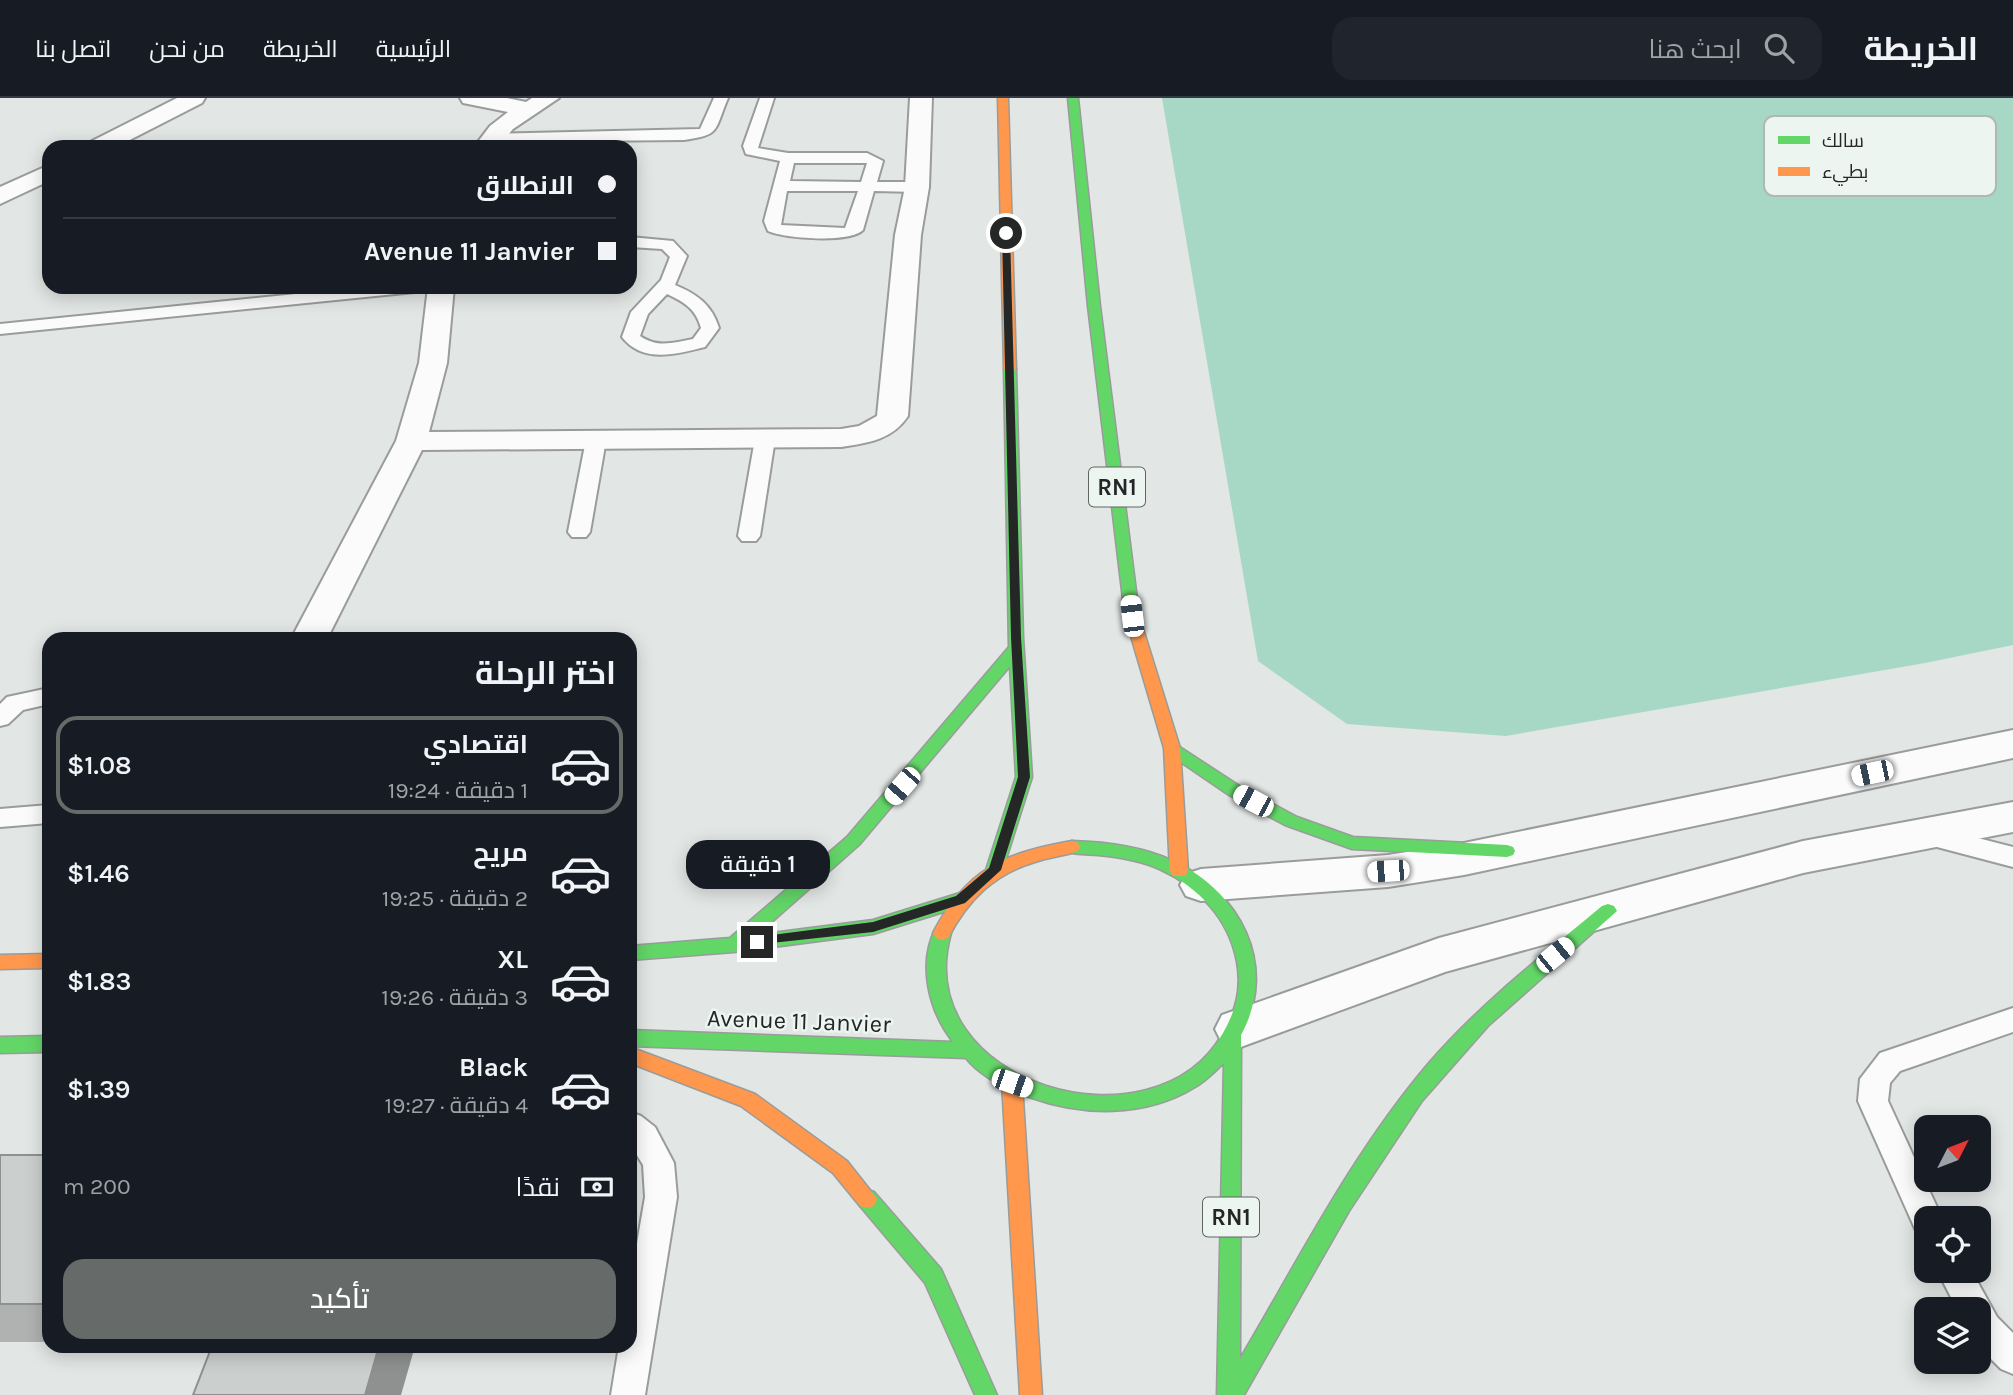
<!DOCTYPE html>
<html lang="ar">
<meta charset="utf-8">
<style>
:root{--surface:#171b24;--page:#20242c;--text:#f1f3f6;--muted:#9ea1a6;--line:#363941;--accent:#666a68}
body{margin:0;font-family:Karla,Cairo,sans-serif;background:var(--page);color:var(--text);direction:rtl;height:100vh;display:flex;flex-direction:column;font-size:26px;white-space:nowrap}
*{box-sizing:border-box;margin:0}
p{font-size:23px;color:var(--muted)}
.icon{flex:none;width:38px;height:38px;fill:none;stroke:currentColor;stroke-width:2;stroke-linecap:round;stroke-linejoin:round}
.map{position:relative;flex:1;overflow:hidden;direction:ltr}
.sheet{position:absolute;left:42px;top:534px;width:595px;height:721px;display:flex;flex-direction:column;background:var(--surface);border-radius:21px;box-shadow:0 4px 18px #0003;direction:rtl}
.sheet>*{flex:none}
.banner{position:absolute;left:42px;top:42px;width:595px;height:154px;border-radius:21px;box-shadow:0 4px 18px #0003;direction:rtl;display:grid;align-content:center;height:154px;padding:0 21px;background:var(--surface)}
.needle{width:46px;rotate:48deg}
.buttons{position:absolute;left:1914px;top:1017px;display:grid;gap:14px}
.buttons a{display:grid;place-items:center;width:77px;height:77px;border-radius:14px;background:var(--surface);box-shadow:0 4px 18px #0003;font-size:35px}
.end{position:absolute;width:32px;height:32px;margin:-16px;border:9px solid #242726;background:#fff;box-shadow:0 0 0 4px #fff}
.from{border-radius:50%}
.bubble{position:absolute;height:49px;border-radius:21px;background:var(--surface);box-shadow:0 4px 18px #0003;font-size:23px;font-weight:600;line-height:49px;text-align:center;direction:rtl}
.car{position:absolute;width:21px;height:42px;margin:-21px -10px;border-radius:9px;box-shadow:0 0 5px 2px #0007;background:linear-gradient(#fff 24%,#345 0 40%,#fff 0 76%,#345 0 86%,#fff 0)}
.banner b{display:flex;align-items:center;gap:24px;height:66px;font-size:26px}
.banner b+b{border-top:2px solid var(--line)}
.banner i{width:18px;height:18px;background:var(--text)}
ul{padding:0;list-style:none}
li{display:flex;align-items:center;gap:21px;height:98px;margin:0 14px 10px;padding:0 7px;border:4px solid transparent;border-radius:21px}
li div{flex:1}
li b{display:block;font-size:26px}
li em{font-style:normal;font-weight:600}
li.on{border-color:var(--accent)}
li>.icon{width:63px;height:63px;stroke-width:1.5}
h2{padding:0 21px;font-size:32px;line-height:84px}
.pay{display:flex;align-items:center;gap:18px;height:77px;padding:0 21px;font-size:26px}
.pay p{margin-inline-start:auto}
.button{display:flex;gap:14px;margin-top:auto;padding:14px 21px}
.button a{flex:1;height:80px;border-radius:21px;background:var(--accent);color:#fff;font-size:28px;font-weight:600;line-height:80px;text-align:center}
header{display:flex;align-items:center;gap:42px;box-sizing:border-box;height:98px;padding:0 35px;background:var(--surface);border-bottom:2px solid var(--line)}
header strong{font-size:33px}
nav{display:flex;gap:38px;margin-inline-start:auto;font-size:24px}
.search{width:490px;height:63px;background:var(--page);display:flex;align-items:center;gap:18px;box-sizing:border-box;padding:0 24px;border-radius:21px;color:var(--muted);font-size:26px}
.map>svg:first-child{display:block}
</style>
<header>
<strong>الخريطة</strong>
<div class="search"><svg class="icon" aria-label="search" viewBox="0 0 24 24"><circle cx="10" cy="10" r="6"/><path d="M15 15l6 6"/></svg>ابحث هنا</div>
<nav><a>الرئيسية</a><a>الخريطة</a><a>من نحن</a><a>اتصل بنا</a></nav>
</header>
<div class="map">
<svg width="2013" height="1297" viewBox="0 0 2013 1297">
<rect width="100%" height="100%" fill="#e2e6e4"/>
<!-- green -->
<path fill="#a7d8c5" d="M1162,0H2013V547L1925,565L1506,638L1347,626L1258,563Z"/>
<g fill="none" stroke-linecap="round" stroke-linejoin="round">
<!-- lane casing -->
<g stroke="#999c9b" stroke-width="4">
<path id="lane" d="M714,0H728C714,33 721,37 684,42L491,44L484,40L491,36L700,31Z
M760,0H774L758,50L788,55H867L883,63L877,84H917L925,89L917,94L874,93L863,132C850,145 785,141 768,133L764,123L780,63L746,56L743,48ZM794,65H867L861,84L790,83ZM787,93H858L845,130L781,127Z
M630,139L673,143L687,158L675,187C697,196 712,207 719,230L705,249C677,256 643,266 622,239L631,214L661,182L670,159L662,151L630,149ZM667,196C684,204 696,211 701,230L693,241C673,245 657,250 640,238L648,216Z
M364,189H424L415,194L0,236V226Z
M765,335L775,341L760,438L756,443H742L738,438L755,341Z
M596,336L606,342L590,434L586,439H572L568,434L586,342Z
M49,590V606L23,612L8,626L0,628V606L7,599Z
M49,707V725L0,729V711Z
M1927,727L2013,749V769L1918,744L1914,737L1918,730Z
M2013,910V934L1900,973L1890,985L1888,1003L1942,1120H1927V1137L1916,1133L1858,1003L1860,981L1880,955Z
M630,1014L641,1018L655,1029L674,1065L677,1099L645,1297H611L619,1248H630V1186L645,1099L643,1067L630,1046Z
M1937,1172H1971L1997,1219L2013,1235V1276L2001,1271L1979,1249V1211H1957Z"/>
</g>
<!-- street casing -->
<g stroke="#999c9b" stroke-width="4">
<path id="street" d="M177,0H205L202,5L116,49H86L90,44Z
M460,0H507L526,4L532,0H559L513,31L498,49H474L490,28L508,14L463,5Z
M910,0H932L929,89L921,137L908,318C892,342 868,345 841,349L422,352L327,541H291L396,343L419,265L428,189H454L447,265L429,334L841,331L859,328L877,318L895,137L905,89Z
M49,67V83L0,106V89Z
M2013,632V660L1464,777L1388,789L1201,803L1186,798L1180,787L1186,776L1201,771L1388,757L1464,745Z
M2013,704V734L1803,775L1445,874L1238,950L1222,945L1215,931L1222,917L1439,840L1803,743Z"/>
</g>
<!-- fast casing -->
<g stroke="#999c9b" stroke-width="3">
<path id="fast" d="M1068,0H1078L1100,208L1137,501L1130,506L1123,501L1088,208Z
M1010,267L1016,271L1023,539L1032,679L1001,777H989L986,772L1016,679L1010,568L859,747L757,837L873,822L960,795L966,797L969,802L966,807L873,836L734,854L630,862V848L730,840L847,739L1009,549L1004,271Z
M1172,644L1241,689L1297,719L1353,739L1507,747L1513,749L1515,753L1513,757L1507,759L1352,751L1285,727L1229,697L1166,654L1164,650Z
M1072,743C1106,744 1140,748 1171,762C1240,792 1279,868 1241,937L1240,1261C1299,1161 1353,1054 1429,965C1480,906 1542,858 1602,808L1608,806L1614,808L1617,813L1488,928L1422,1003L1349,1113L1244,1297H1217L1224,965C1215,973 1206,983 1195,989C1145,1020 1082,1018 1029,999C1007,991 981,979 966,960L630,948V932L953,944C929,913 917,866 936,830L942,828L948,830L951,835C908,987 1155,1057 1223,935C1236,912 1242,891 1237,864C1229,821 1199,789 1159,771C1140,762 1118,759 1098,757C1087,756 1076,757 1066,753L1064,749L1066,745Z
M49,938V954L0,955V939Z
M867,1092L874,1094L941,1171L997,1297H975L925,1185L860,1108L857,1101L860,1094Z"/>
</g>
<!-- slow casing -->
<g stroke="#999c9b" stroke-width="3">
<path id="slow" d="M998,0H1008L1016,271L1010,275L1004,271Z
M1130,496L1137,501L1139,518L1180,650L1188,773L1185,778H1173L1170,773L1164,650L1125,518L1123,501Z
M1072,743L1078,745L1080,749L1078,753C1064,758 1049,759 1035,764C994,776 968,802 948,840L942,842L936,840L933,835C966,771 1004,755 1072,743Z
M49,856V870L0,871V857Z
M630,949L755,996L847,1063L877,1101L874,1108L867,1110L860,1108L833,1075L741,1008L630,965Z
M1012,977L1019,979L1022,985L1042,1297H1020L1002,985L1005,979Z"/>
</g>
<!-- lane -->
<use href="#lane" fill="#fbfbfb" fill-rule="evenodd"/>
<!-- street -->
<use href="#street" fill="#fbfbfb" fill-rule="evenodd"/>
<!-- fast -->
<use href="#fast" fill="#63d668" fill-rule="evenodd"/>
<!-- slow -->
<use href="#slow" fill="#ff974d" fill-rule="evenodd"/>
</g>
<!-- wall -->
<path fill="#afb2b0" d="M0,1057H49V1244H0Z"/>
<!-- shaded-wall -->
<path fill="#8e9190" d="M379,1248H415L401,1297H365Z"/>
<!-- building -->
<path fill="#cbcfcd" stroke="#8e9190" stroke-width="2" d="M0,1057H49V1206H0Z
M212,1248H379L365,1297H193Z"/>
<!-- route -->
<path fill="#242726" d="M1006,133L1010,135L1021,539L1030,679L1001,772L965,805L873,834L753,847V840L757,839L873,824L956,798L989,770L1018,679L1011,539L1002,135Z"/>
<g text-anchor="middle" stroke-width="5" stroke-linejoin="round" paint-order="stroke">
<!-- shield labels -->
<g fill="#edf5f1" stroke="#606563" stroke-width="2">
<rect x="1089" y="369.5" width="56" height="39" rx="5"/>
<rect x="1203" y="1099.5" width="56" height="39" rx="5"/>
</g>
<g font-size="23" font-weight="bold" fill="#242726">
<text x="1117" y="397">RN1</text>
<text x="1231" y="1127">RN1</text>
</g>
<!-- street labels -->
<g font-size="24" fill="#242726" stroke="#edf5f1">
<text transform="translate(799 923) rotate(2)" y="8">Avenue 11 Janvier</text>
</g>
</g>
<!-- legend -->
<rect x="1764" y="18" width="232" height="80" rx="10" fill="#edf5f1" stroke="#b1b7b4" stroke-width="2"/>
<rect x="1778" y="38" width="32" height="8" fill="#63d668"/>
<rect x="1778" y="69" width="32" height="9" fill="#ff974d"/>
<g font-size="19" fill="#242726">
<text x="1822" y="49">سالك</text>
<text x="1822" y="80">بطيء</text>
</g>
</svg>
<div class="buttons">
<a><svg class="needle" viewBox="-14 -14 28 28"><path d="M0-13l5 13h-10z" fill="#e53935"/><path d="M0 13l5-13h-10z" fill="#9ea1a6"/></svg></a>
<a><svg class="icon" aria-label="locate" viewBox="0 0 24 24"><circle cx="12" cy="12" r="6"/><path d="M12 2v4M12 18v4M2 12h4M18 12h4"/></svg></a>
<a><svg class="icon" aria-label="layers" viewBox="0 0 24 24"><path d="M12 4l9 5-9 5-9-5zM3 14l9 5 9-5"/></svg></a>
</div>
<i class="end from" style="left:1006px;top:135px"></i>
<i class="end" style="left:757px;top:844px"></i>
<div class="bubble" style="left:686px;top:742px;width:144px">1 دقيقة</div>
<i class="car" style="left:1132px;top:518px;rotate:353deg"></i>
<i class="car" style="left:1872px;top:675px;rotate:258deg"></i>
<i class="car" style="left:902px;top:688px;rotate:221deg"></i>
<i class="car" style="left:1253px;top:703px;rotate:298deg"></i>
<i class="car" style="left:1388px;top:773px;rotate:266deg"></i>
<i class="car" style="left:1555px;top:857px;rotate:51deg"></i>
<i class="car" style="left:1012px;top:985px;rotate:109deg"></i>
<div class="banner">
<b><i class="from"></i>الانطلاق</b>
<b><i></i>Avenue 11 Janvier</b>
</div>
<section class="sheet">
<h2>اختر الرحلة</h2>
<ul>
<li class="on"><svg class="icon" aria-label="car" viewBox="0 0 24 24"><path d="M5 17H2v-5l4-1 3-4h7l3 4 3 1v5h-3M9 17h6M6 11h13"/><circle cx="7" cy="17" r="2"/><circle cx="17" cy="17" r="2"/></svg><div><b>اقتصادي</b><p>1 دقيقة · 19:24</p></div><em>$1.08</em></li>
<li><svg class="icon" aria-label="car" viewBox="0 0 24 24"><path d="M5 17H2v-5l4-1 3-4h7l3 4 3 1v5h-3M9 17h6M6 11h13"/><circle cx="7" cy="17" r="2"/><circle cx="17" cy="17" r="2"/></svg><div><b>مريح</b><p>2 دقيقة · 19:25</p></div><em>$1.46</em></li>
<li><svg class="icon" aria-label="car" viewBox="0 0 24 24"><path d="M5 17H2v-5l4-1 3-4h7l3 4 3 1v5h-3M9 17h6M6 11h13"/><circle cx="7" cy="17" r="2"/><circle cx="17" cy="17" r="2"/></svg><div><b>XL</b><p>3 دقيقة · 19:26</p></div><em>$1.83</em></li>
<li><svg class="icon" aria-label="car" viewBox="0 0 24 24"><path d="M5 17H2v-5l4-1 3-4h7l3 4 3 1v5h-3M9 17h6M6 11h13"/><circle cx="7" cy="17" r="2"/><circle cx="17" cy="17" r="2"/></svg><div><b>Black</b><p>4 دقيقة · 19:27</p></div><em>$1.39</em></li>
</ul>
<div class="pay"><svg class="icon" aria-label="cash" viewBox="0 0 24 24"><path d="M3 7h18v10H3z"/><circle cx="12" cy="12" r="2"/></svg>نقدًا<p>200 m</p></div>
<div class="button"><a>تأكيد</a></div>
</section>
</div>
